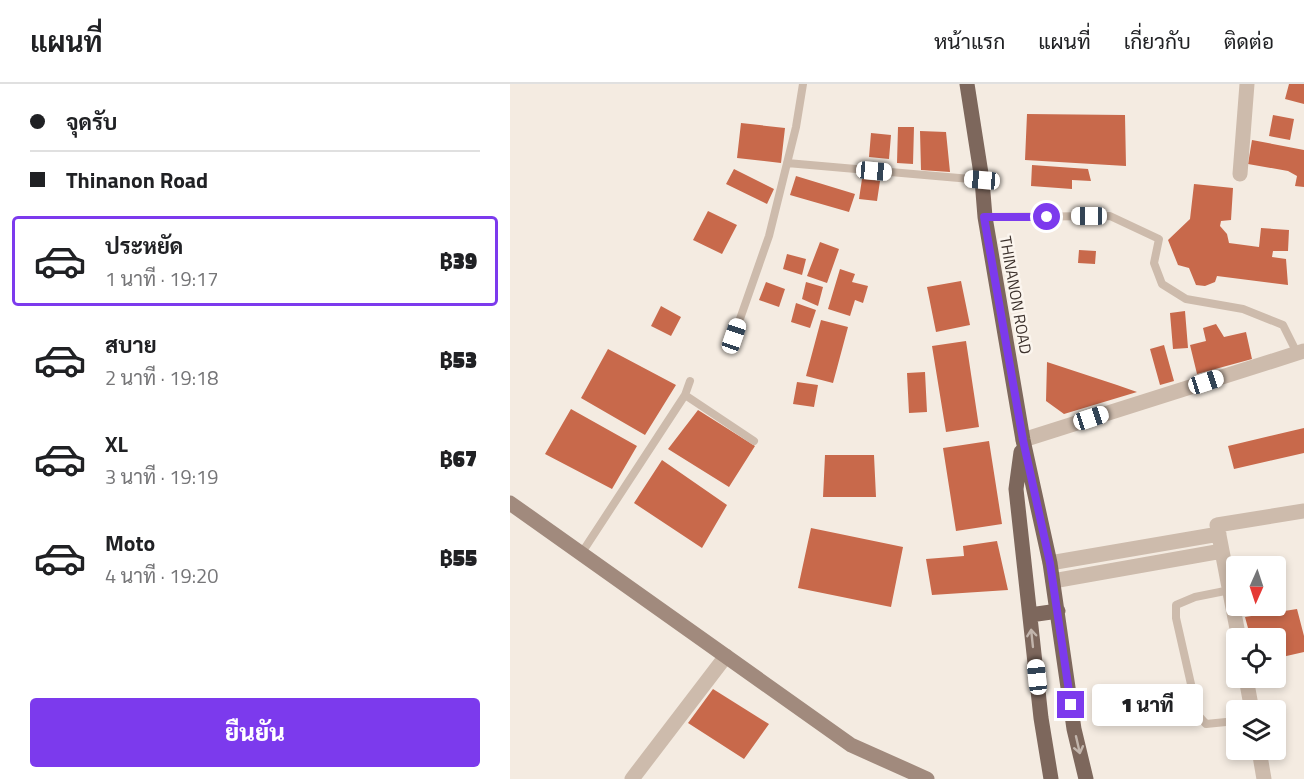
<!DOCTYPE html>
<html lang="th">
<meta charset="utf-8">
<style>
:root{--surface:#fff;--page:#f2f2f2;--text:#202124;--muted:#757577;--line:#e0e0e0;--accent:#7c3aed}
body{margin:0;font-family:"Titillium Web",Sarabun,sans-serif;background:var(--page);color:var(--text);height:100vh;display:flex;flex-direction:column;font-size:22px;white-space:nowrap}
*{box-sizing:border-box;margin:0}
p{font-size:20px;color:var(--muted)}
.icon{flex:none;width:33px;height:33px;fill:none;stroke:currentColor;stroke-width:2;stroke-linecap:round;stroke-linejoin:round}
.map{position:relative;flex:1;overflow:hidden}
.panel{display:flex;flex-direction:column;background:var(--surface);width:510px}
.panel>*{flex:none}
.top-card{display:grid;align-content:center;height:132px;padding:0 30px;background:var(--surface)}
.needle{width:39px;rotate:183deg}
.fabs{position:absolute;left:716px;top:472px;display:grid;gap:12px}
.fabs a{display:grid;place-items:center;width:60px;height:60px;border-radius:6px;background:var(--surface);box-shadow:0 3px 9px #0003;font-size:30px}
.end{position:absolute;width:27px;height:27px;margin:-14px;border:8px solid #7c3aed;background:#fff;box-shadow:0 0 0 3px #fff}
.from{border-radius:50%}
.bubble{position:absolute;height:42px;border-radius:6px;background:var(--surface);box-shadow:0 3px 9px #0003;font-size:20px;font-weight:800;line-height:42px;text-align:center}
.car{position:absolute;width:18px;height:36px;margin:-18px -9px;border-radius:8px;box-shadow:0 0 4px 2px #0007;background:linear-gradient(#fff 24%,#345 0 40%,#fff 0 76%,#345 0 86%,#fff 0)}
.top-card b{display:flex;align-items:center;gap:21px;height:57px;font-size:22px}
.top-card b+b{border-top:2px solid var(--line)}
.top-card i{width:15px;height:15px;background:var(--text)}
ul{padding:0;list-style:none}
li{display:flex;align-items:center;gap:18px;height:90px;margin:0 12px 9px;padding:0 18px;border:3px solid transparent;border-radius:6px}
li div{flex:1}
li b{display:block;font-size:22px}
li em{font-style:normal;font-weight:800}
li.current{border-color:var(--accent)}
li>.icon{width:54px;height:54px;stroke-width:1.5}
.cta{display:flex;gap:12px;margin-top:auto;padding:12px 30px}
.cta a{flex:1;height:69px;border-radius:6px;background:var(--accent);color:#fff;font-size:24px;font-weight:800;line-height:69px;text-align:center}
header{display:flex;align-items:center;gap:36px;box-sizing:border-box;height:84px;padding:0 30px;background:var(--surface);border-bottom:2px solid var(--line)}
header strong{font-size:28px}
nav{display:flex;gap:33px;margin-inline-start:auto;font-size:21px}
main{display:flex;flex:1;min-height:0}
.map>svg:first-child{display:block}
</style>
<header>
<strong>แผนที่</strong>
<nav><a>หน้าแรก</a><a>แผนที่</a><a>เกี่ยวกับ</a><a>ติดต่อ</a></nav>
</header>
<main>
<section class="panel">
<div class="top-card">
<b><i class="from"></i>จุดรับ</b>
<b><i></i>Thinanon Road</b>
</div>
<ul>
<li class="current"><svg class="icon" aria-label="car" viewBox="0 0 24 24"><path d="M5 17H2v-5l4-1 3-4h7l3 4 3 1v5h-3M9 17h6M6 11h13"/><circle cx="7" cy="17" r="2"/><circle cx="17" cy="17" r="2"/></svg><div><b>ประหยัด</b><p>1 นาที · 19:17</p></div><em>฿39</em></li>
<li><svg class="icon" aria-label="car" viewBox="0 0 24 24"><path d="M5 17H2v-5l4-1 3-4h7l3 4 3 1v5h-3M9 17h6M6 11h13"/><circle cx="7" cy="17" r="2"/><circle cx="17" cy="17" r="2"/></svg><div><b>สบาย</b><p>2 นาที · 19:18</p></div><em>฿53</em></li>
<li><svg class="icon" aria-label="car" viewBox="0 0 24 24"><path d="M5 17H2v-5l4-1 3-4h7l3 4 3 1v5h-3M9 17h6M6 11h13"/><circle cx="7" cy="17" r="2"/><circle cx="17" cy="17" r="2"/></svg><div><b>XL</b><p>3 นาที · 19:19</p></div><em>฿67</em></li>
<li><svg class="icon" aria-label="car" viewBox="0 0 24 24"><path d="M5 17H2v-5l4-1 3-4h7l3 4 3 1v5h-3M9 17h6M6 11h13"/><circle cx="7" cy="17" r="2"/><circle cx="17" cy="17" r="2"/></svg><div><b>Moto</b><p>4 นาที · 19:20</p></div><em>฿55</em></li>
</ul>
<div class="cta"><a>ยืนยัน</a></div>
</section>
<div class="map">
<svg width="794" height="695" viewBox="0 0 794 695">
<rect width="100%" height="100%" fill="#f4ebe1"/>
<!-- building -->
<path fill="#c8694b" d="M779,0H794V20L775,15Z
M517,30L615,31L616,82L515,76Z
M763,31L784,35L780,56L759,52Z
M231,39L275,44L271,79L227,74Z
M388,43H404L403,80L387,79Z
M410,47L436,48L440,88L411,86Z
M361,49L381,51L379,75L359,73Z
M742,56L794,66V103L785,102L787,92L778,87L738,80Z
M522,81L578,85L581,97L562,96V105L521,102Z
M224,85L264,105L257,120L216,100Z
M286,92L345,110L339,128L280,111Z
M352,95L370,97L367,117L349,115Z
M684,100L723,104L721,136L711,137L710,142L717,150L719,159L749,163L751,144L779,146L778,167H763L762,173L776,175L778,201L707,192L705,198L695,202L686,201L679,184L668,181L658,156L680,135Z
M198,127L227,141L212,170L183,156Z
M310,158L329,165L317,199L297,192Z
M569,166L586,167L585,180L568,179Z
M277,170L296,175L292,191L273,185Z
M330,185L345,190L342,198L358,202L353,219L345,216L340,232L318,225Z
M451,197L460,241L426,248L417,203Z
M256,198L275,205L269,223L249,216Z
M296,198L313,203L308,222L292,215Z
M286,219L306,226L300,244L281,238Z
M151,222L171,233L161,252L141,242Z
M675,227L678,264L663,265L660,229Z
M311,236L338,243L323,299L296,292Z
M706,240L714,253L736,248L742,275L687,290L680,261L696,257L693,244Z
M456,257L469,343L436,348L422,262Z
M654,261L664,297L650,301L640,265Z
M98,265L166,301L135,351L71,314Z
M537,278L607,301L627,308L554,330L536,317Z
M415,288L417,328L399,329L397,289Z
M287,298L308,301L304,323L283,320Z
M61,325L127,362L102,405L35,370Z
M188,326L245,362L219,403L158,365Z
M794,344V369L724,385L718,362Z
M479,357L492,440L446,447L433,364Z
M315,371H364L366,413H313Z
M152,376L217,421L192,464L124,419Z
M301,444L393,463L381,523L288,504Z
M487,457L498,506L422,511L416,475L454,472L453,462Z
M787,525L794,552V568L772,573L776,593L754,602L752,594H765V555H741L735,533Z
M203,605L259,640L234,675L178,639Z"/>
<g fill="none" stroke-linecap="round" stroke-linejoin="round">
<!-- lane -->
<path stroke="#cdbbac" stroke-width="8" d="M277,79L472,96
M475,133L600,132L649,155L644,179L652,200L676,215L733,225L773,241L787,269
M224,252L259,152L286,43L293,0
M175,311L244,357
M71,470L175,311L180,297
M720,506L685,513L666,521V534L688,631L696,640L726,637"/>
<!-- street -->
<path stroke="#cdbbac" stroke-width="15" d="M730,90L737,0
M513,356L794,267
M540,479L709,450
M543,497L712,467
M729,555L707,441L794,427
M736,594L742,627
M749,666L754,695
M122,695L216,572"/>
<!-- secondary -->
<path stroke="#a18a7d" stroke-width="15" d="M0,419L341,661L417,695"/>
<!-- primary -->
<path stroke="#7d675c" stroke-width="15" d="M457,0L472,96L475,133L513,356L540,479L564,645L576,695
M511,368L506,405L531,634L541,695
M520,531L548,527"/>
</g>
<!-- one-way arrows -->
<defs><path id="oneway-shaft" d="M-6 0H5M1.5-3L5.5 0L1.5 3" fill="none" stroke-width="1.6" stroke-linecap="round" stroke-linejoin="round" transform="scale(1.5)"/></defs>
<g stroke="#c2b5ac">
<use href="#oneway-shaft" transform="translate(522 554) rotate(-96)"/>
<use href="#oneway-shaft" transform="translate(568 661) rotate(77)"/>
</g>
<g fill="none" stroke-linecap="round" stroke-linejoin="round">
<!-- route -->
<path stroke="#7c3aed" stroke-width="8" d="M537,133H474L513,356L540,479L561,621"/>
</g>
<g text-anchor="middle" stroke-width="5" stroke-linejoin="round" paint-order="stroke">
<!-- street labels -->
<g font-size="16" fill="#3b302b" stroke="#fbf5ee">
<text transform="translate(506 211) rotate(80)" y="6">THINANON ROAD</text>
</g>
</g>
</svg>
<div class="fabs">
<a><svg class="needle" viewBox="-14 -14 28 28"><path d="M0-13l5 13h-10z" fill="#e53935"/><path d="M0 13l5-13h-10z" fill="#757577"/></svg></a>
<a><svg class="icon" aria-label="locate" viewBox="0 0 24 24"><circle cx="12" cy="12" r="6"/><path d="M12 2v4M12 18v4M2 12h4M18 12h4"/></svg></a>
<a><svg class="icon" aria-label="layers" viewBox="0 0 24 24"><path d="M12 4l9 5-9 5-9-5zM3 14l9 5 9-5"/></svg></a>
</div>
<i class="end from" style="left:537px;top:133px"></i>
<i class="end" style="left:561px;top:621px"></i>
<div class="bubble" style="left:582px;top:600px;width:111px">1 นาที</div>
<i class="car" style="left:364px;top:87px;rotate:95deg"></i>
<i class="car" style="left:472px;top:96px;rotate:275deg"></i>
<i class="car" style="left:579px;top:132px;rotate:270deg"></i>
<i class="car" style="left:224px;top:252px;rotate:19deg"></i>
<i class="car" style="left:696px;top:298px;rotate:72deg"></i>
<i class="car" style="left:581px;top:334px;rotate:72deg"></i>
<i class="car" style="left:527px;top:593px;rotate:354deg"></i>
</div>
</main>
